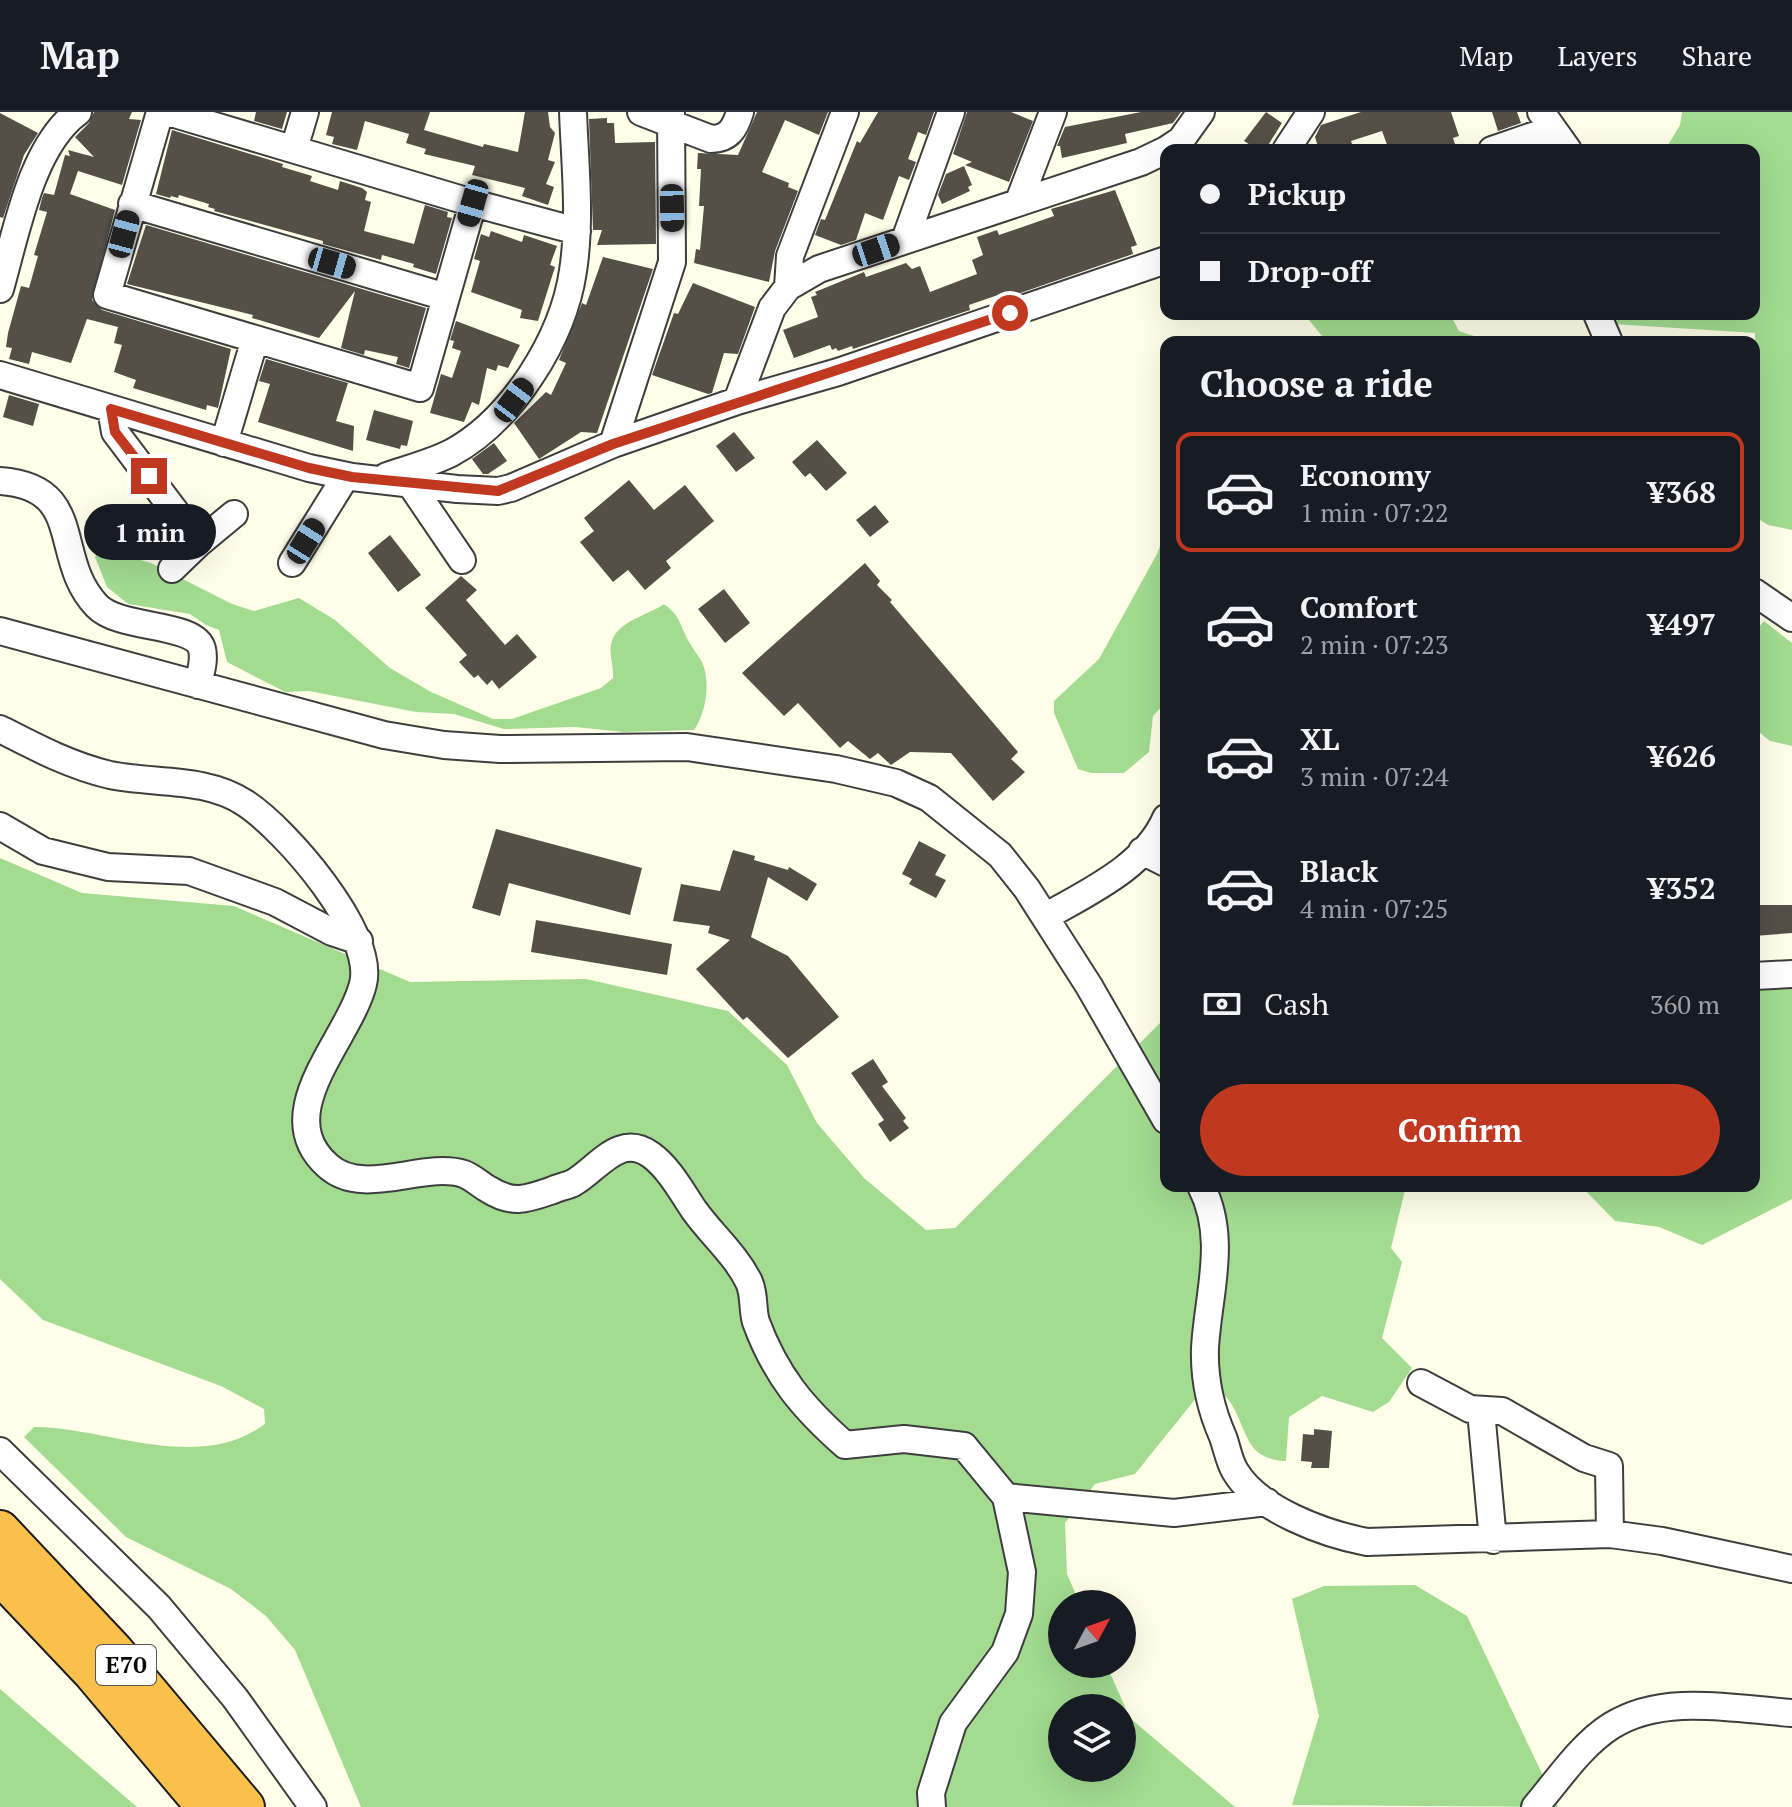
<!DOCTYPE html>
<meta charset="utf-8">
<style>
:root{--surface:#171b24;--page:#242831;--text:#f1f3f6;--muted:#9ea1a6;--line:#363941;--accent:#c0381f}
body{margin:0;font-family:"PT Serif",serif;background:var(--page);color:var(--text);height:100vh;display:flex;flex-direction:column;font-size:30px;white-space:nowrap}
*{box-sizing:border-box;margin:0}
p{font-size:26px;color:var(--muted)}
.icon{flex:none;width:44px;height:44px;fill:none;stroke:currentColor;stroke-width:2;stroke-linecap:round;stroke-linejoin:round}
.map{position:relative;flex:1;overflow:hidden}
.drawer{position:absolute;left:1160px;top:224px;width:600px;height:856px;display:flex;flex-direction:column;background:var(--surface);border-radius:16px;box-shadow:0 8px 32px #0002}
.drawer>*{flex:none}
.banner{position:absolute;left:1160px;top:32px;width:600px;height:176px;border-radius:16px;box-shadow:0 8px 32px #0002;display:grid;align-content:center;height:176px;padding:0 40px;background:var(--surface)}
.needle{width:52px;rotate:49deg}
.fabs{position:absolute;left:1048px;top:1478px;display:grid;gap:16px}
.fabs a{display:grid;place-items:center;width:88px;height:88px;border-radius:50%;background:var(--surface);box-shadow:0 8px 32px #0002;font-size:40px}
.end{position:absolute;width:36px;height:36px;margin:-18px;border:10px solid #c0381f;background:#fff;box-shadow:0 0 0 4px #fff}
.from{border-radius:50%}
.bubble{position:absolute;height:56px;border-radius:28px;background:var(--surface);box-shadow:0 8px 32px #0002;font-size:26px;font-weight:700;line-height:56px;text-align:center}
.car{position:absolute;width:24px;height:48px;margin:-24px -12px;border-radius:10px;box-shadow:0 0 6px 2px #0007;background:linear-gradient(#222 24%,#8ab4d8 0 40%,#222 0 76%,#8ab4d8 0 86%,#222 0)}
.banner b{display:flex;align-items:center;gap:28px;height:76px;font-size:30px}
.banner b+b{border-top:2px solid var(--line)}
.banner i{width:20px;height:20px;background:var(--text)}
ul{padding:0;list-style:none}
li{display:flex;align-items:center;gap:24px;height:120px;margin:0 16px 12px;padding:0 24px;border:4px solid transparent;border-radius:16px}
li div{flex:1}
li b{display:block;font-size:30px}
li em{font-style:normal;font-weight:700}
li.on{border-color:var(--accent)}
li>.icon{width:72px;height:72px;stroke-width:1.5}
h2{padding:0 40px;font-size:36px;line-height:96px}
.pay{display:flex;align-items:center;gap:20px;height:88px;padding:0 40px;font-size:30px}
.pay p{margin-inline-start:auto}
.cta{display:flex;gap:16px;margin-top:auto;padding:16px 40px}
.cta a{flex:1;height:92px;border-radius:48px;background:var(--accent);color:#fff;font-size:32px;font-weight:700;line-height:92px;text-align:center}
header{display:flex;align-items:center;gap:48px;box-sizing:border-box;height:112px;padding:0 40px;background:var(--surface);border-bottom:2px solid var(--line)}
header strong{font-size:38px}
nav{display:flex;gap:44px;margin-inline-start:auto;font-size:28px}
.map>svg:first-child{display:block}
</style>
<header>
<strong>Map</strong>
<nav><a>Map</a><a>Layers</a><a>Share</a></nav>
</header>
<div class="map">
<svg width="1792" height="1695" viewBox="0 0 1792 1695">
<rect width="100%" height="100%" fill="#ffffe9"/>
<!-- forest -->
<path fill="#a3dc91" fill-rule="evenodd" d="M1682,0H1792V418L1768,413L1754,404L1755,221L1613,212L1609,202H1754V38H1665L1680,13Z
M1304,202H1450L1459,219L1492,230H1327Z
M1166,418V590L1153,604L1149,640L1124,661H1091L1078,657L1054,601V589L1099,547L1157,442Z
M100,436L151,451L232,492L254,499L299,486L335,508L390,556L431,580L493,607H512L601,576L613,566C614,555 609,543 611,533C615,509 647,504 664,492C681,505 679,511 688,528C692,536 698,543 702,550C711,570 706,601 694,618L624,620L575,615L504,617L454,602L416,600L309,579L285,580L227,550L219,518L206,513L190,502L128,492L107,475L95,445Z
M1764,509L1792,531V634L1770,629L1754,616V521Z
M0,746L82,781L234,794L410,870L586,867L728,899L787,953L817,1011L864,1066L926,1118L955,1116L1166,905V1074H1406L1391,1136L1402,1150L1382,1226L1412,1256L1389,1290L1373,1300L1322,1284L1289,1305L1286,1349C1246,1347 1249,1323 1232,1293C1227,1284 1217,1277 1209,1270L1135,1362L1095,1372L1065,1411L1067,1462L1080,1492H1062V1552H1106L1130,1606L1235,1695H361L295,1538L266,1504L231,1477L126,1425L24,1325L34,1315C107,1315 198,1362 265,1312L264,1297L221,1274L43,1208L0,1167ZM1062,1596H1122V1656H1062Z
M1792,867V1087L1702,1133L1659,1115L1615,1109L1581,1074H1754V870Z
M1415,1473L1467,1504L1558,1695L1292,1693L1319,1604L1292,1487L1324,1474Z
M0,1577L137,1695H0Z"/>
<!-- building -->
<path fill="#544f47" d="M94,0H132L129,7L141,8L122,73L78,59L70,82L115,98L92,188L102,198L231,237L218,296L207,293L206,298L133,276L136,268L114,260L122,233L114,231L118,215L87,207L71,251L32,240L29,252L9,247L12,236L6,235L8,221L21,174L29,176L38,144L34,143L47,100L39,98L42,86L44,81L54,83L65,43L70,44L68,38L94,45L75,25L89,11Z
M256,0H287L282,17L254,9Z
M332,0H430L424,18L483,35L484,32L518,40L525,0H548L550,15L555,21L548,48L555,50L546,72L554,75L548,93L522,84L525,76L472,63L475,54L424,42L426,37L406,31L409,22L365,9L357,38L332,32L334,25L326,23Z
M757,0H828L819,23L785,8L762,60L789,71L788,75L798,79L775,139L769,170L694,151L696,137L700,138L704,94H699L701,57H697L698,41L738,43Z
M878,0H934L926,23L918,20L908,47L916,50L909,68L899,64L883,108L865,101L856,128L841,133L815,123L821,107L825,108L857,29L860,31Z
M967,0H1011L1033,9L1009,70L965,53L972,50L953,42Z
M1141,0H1181L1173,11L1125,22L1127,31L1062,46L1060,34H1057L1065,15Z
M1266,0L1282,11L1265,38H1258L1244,29Z
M1361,0H1451L1459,24L1453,26L1457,38H1389L1382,19L1351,29L1354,38H1319L1315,25L1321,13Z
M1492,0H1517L1521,11L1498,19Z
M0,1L38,21L24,43L3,106L0,105Z
M607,6V11H614L615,31L655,30L656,132L597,133L602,118H593L589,7Z
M172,18L283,52L282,55L312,64L310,69L338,78L340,69L362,76L367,80L365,88L371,90L364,119L414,132L425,93L448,100L447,105L452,106L436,162L413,155L414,152L382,143L381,148L323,132V129L214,99L215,97L208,95L209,92L179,83L178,86L171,84L170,86L156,82Z
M964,54L972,73L968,75L970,79L942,92L938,83L946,62Z
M1115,78L1137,133L1131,135L1133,142L1000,188L998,183L969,193L970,198L853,237L852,234L838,239L836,236L832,238L830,233L794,246L783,218L818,205L811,185L817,183L815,180L864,160L866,165L906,151L912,157L920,154L930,180L977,162L972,148L983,143L977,125L997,118L999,123L1054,104L1051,97Z
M146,113L426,196L409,256L396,252L398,245L365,238L364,243L341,236L355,179L319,226L252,206L253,203L127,172Z
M491,119L522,130L524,123L557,134L550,153L555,155L538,209L520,206L522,198L471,180L480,149L474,147L481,122L489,125Z
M603,145L653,157L597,321L581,320L539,347L514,311L546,280L551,283L566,251L559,248L582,191L586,193Z
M693,171L755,195L738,242L724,241L712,281L708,282L652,263L674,201L678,202Z
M456,209L520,233L508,256L498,253L496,259L487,256L479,293L472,290L464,310L430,301L441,262L452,266L461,239L452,236L454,229L450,228Z
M266,247L348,271L336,309L354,314L353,339L258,310L270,272L259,269Z
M9,283L39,292L33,314L3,305Z
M374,298L413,309L407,334L401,333L400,337L366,328Z
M734,320L755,346L736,360L716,334Z
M817,328L847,361L826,379L810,361L805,365L792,350Z
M494,331L507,349L488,362H483L472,347Z
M629,368L654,398L685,373L714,409L666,449L671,456L645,478L628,458L613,470L580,430L594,419L584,406Z
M875,393L889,410L870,425L856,408Z
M390,423L421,463L398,480L368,441Z
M865,451L880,469L877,473L892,488L890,490L1018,640L1011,647L1025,660L993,689L951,641L910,640L891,653L878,641L870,647L848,629L840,636L798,591L784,604L742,561Z
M461,464L477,478L466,488L505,533L517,522L537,545L499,577L492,568L487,573L478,563L474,566L459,550L467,543L425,496Z
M724,477L750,511L725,531L698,497Z
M496,717L642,756L630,803L509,771L500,804L472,796Z
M919,729L946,743L935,763L946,768L936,786L909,772L912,767L902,762Z
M733,738L755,744L754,748L788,758L789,755L817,772L807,789L768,765L751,825L788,844L839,905L788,946L747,905L743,908L696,857L730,828L708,821L710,814L673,809L681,772L720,779Z
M1754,793H1792V821L1754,824Z
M536,808L672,832L667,863L531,840Z
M873,947L888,970L882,974L906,1006L903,1009L909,1016L890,1030L878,1012L884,1008L851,961Z
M1314,1317L1332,1319L1329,1356H1311L1312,1350L1301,1349L1303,1322L1314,1323Z"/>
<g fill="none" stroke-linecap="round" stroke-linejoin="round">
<!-- minor casing -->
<g stroke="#3e3e3e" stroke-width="30">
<path id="minor" d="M160,0L107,183L420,276L473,91
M168,0L473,91L577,119
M641,0L711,27C729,27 735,16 740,0
M1541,0L1568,38
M294,37L305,0
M1166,38L1181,28L1201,0
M1286,38L1311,0
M1492,38L1553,17
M1019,89L1053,0
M132,92L446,185
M905,128L951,0
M788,175L790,144L845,0
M0,177C16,122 31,34 78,0
M1597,202L1609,230
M0,263L309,356L352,365L457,377L498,379L511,376L613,332L737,289L838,260L1166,148
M737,289L772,196L788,175L819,157L1141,50L1166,38
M111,297L115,320L199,431L172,457
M224,331L255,227
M613,332L672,150L671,0
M387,364C408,357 431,351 451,341C512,308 563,227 573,159C581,107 575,52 573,0
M0,369C87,375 51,446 97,494C120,518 195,510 202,537C205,549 200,562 198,573
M409,370L462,448
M199,431L234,402
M292,451L346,364
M1754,480L1792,506
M0,519L384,623L444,633L500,637L687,635L836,657L896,671L929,686L1000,743L1027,777L1089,874L1166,1008
M0,617C35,635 71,654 110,663C154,672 206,665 245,691C285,717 376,821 363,872C349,928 268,1001 328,1054C364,1086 423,1049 464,1062C472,1065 481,1073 488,1077C513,1093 527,1087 553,1078C559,1075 567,1074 573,1071C598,1057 619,1020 651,1043C669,1056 682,1080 694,1098C711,1122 736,1143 749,1170C755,1184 752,1197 756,1210C776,1264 803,1296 845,1333L904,1327L964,1334L1006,1385L1022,1460L1019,1502L1005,1540L953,1611L931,1681L932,1695
M0,714L43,739L108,755L189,759L275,790L332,820L359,829
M1142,739L1166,751
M1045,805C1088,780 1145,755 1166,706
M1754,864L1792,862
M1201,1074C1228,1126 1208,1182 1205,1236C1204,1267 1211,1298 1223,1325C1227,1336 1229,1349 1235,1359C1258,1398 1325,1422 1367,1430L1610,1422L1662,1429L1792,1457
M1421,1271L1470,1297L1502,1299L1584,1346L1609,1354L1610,1422
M1481,1299L1493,1428
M0,1339L159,1495L235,1586L313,1695
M1006,1385L1174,1401L1267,1390
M1535,1695C1558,1668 1581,1633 1611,1614C1663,1581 1734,1597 1792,1601"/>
</g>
<!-- highway casing -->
<g stroke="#1c1c1c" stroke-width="42">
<path id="highway" d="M0,1418L114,1539L245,1695
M0,1463L92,1560L206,1695"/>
</g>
<!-- minor -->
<use href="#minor" stroke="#fff" stroke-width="26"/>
<!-- highway -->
<use href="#highway" stroke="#fac04c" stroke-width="38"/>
</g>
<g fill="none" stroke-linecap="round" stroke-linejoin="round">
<!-- route -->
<path stroke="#c0381f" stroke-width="10" d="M149,364L115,320L111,297L309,356L352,365L498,379L613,332L1010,201"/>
</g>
<g text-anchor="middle" stroke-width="8" stroke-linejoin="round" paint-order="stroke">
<!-- shield labels -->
<rect fill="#fff" stroke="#545454" stroke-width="2" x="96" y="1533" width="60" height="40" rx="6"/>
<g font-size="24" font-weight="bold" fill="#0b0b0b">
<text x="126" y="1561">E70</text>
</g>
</g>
</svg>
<div class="fabs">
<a><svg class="needle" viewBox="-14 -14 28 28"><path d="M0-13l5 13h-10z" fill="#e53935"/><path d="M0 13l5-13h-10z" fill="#9ea1a6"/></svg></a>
<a><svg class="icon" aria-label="layers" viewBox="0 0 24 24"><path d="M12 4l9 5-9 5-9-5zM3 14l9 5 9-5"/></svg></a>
</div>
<i class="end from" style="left:1010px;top:201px"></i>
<i class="end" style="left:149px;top:364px"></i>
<div class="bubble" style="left:84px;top:392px;width:132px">1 min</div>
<i class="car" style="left:473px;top:91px;rotate:196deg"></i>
<i class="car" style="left:672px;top:96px;rotate:179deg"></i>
<i class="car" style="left:124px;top:122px;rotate:15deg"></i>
<i class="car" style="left:876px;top:138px;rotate:71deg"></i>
<i class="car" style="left:332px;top:151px;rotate:106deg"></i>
<i class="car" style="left:514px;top:288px;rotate:37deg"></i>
<i class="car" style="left:306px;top:429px;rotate:32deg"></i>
<div class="banner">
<b><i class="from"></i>Pickup</b>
<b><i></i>Drop-off</b>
</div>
<section class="drawer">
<h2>Choose a ride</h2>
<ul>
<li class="on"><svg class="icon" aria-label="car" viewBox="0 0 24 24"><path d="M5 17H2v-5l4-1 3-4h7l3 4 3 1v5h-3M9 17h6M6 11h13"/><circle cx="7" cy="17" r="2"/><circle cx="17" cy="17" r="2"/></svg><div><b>Economy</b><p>1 min · 07:22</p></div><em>¥368</em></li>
<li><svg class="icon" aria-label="car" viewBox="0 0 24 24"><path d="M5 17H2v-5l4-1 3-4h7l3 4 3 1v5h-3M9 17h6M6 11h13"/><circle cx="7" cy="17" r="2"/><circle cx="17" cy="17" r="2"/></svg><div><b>Comfort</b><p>2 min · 07:23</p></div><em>¥497</em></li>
<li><svg class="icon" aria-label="car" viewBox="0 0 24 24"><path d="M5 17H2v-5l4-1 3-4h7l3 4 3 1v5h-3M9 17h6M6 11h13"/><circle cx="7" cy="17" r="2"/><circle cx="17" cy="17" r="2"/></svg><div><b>XL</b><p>3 min · 07:24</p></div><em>¥626</em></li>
<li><svg class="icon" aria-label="car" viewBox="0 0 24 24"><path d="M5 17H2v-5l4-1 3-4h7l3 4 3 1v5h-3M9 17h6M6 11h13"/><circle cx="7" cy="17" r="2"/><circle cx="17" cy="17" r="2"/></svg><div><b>Black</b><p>4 min · 07:25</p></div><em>¥352</em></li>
</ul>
<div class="pay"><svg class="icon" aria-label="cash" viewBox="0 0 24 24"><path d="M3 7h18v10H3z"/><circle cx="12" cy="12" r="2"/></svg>Cash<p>360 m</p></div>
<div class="cta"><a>Confirm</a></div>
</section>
</div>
